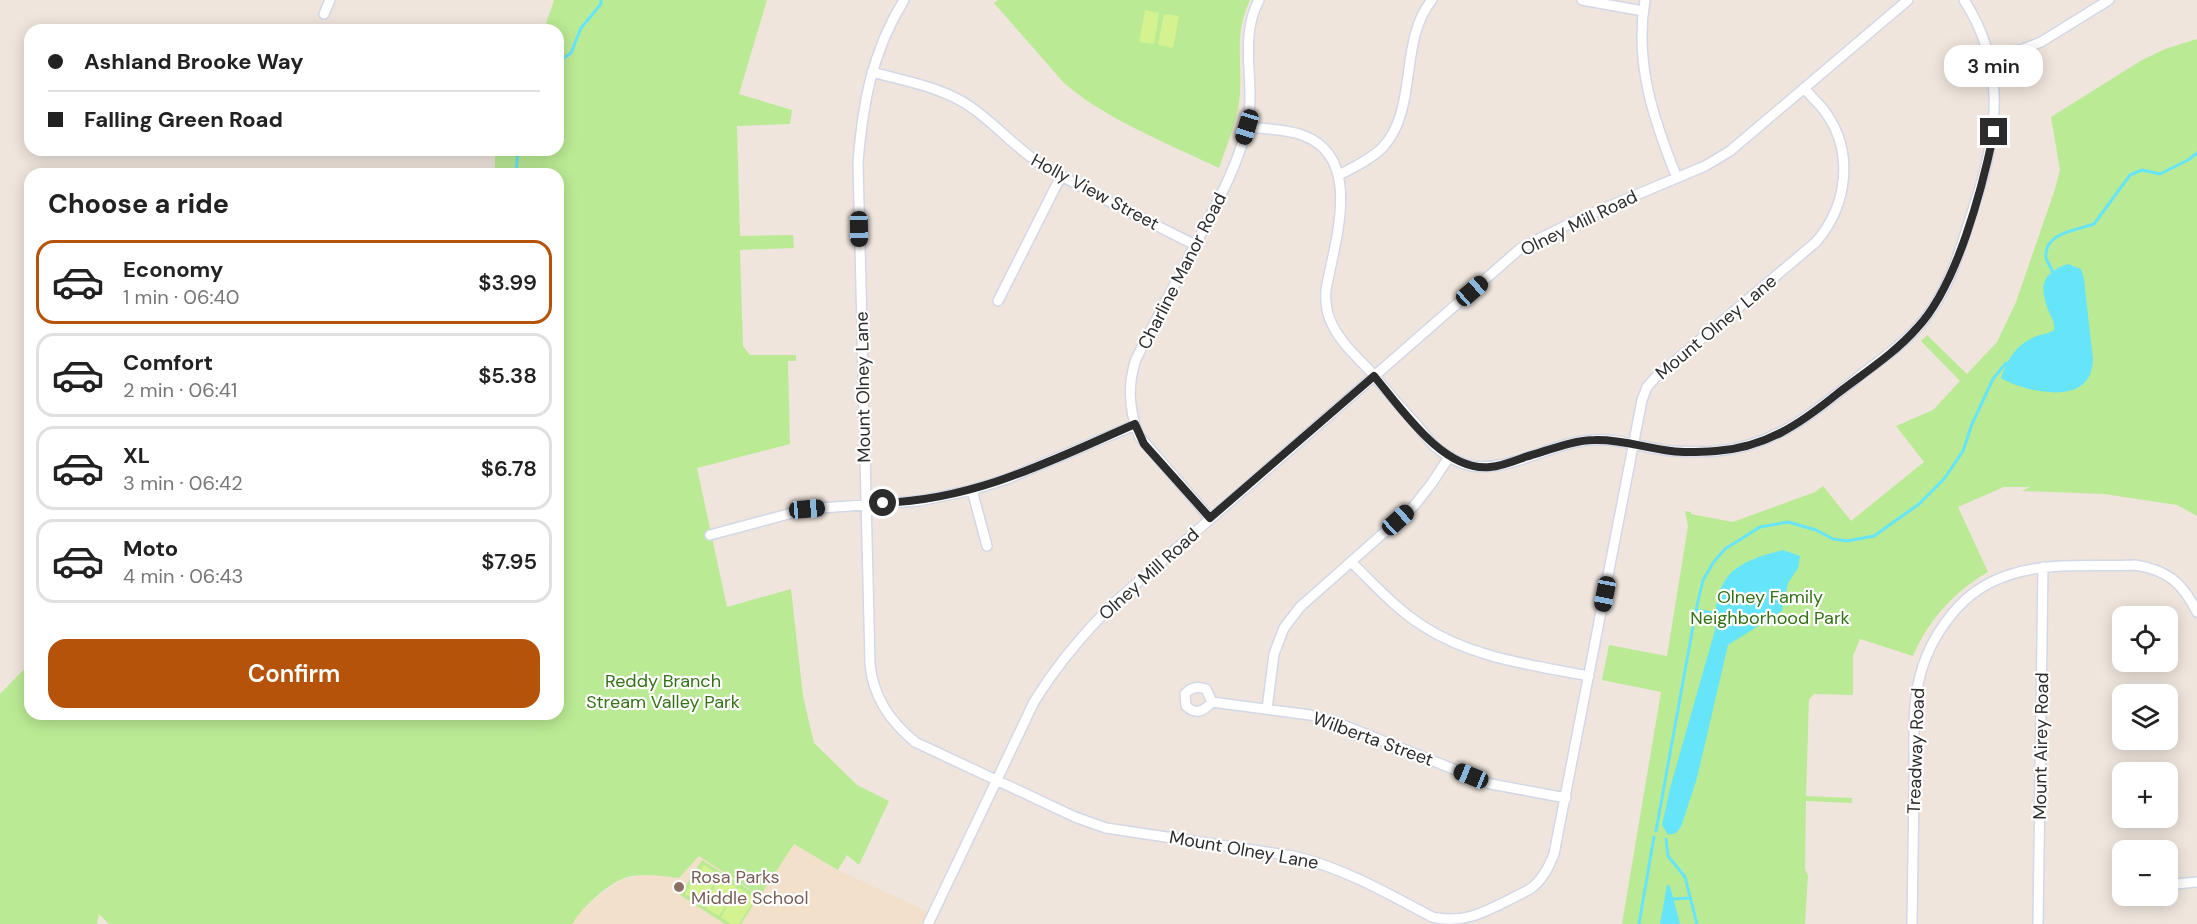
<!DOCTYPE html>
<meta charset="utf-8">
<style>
:root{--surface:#fff;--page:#f2f2f2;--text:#222;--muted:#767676;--line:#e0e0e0;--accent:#b45309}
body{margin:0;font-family:"DM Sans",sans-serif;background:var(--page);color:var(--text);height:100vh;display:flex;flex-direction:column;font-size:22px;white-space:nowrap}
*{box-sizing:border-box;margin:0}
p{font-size:20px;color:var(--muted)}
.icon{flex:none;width:33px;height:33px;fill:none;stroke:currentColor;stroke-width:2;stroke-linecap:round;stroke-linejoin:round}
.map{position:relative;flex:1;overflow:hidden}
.side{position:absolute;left:24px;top:168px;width:540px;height:552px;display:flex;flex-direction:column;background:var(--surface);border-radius:18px;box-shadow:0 3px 15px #0003}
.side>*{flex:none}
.banner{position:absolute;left:24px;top:24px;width:540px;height:132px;border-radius:18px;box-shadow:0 3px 15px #0003;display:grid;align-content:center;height:132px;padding:0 24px;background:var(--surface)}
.tools{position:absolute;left:2112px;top:606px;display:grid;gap:12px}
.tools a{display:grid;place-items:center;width:66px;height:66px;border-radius:12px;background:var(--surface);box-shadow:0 3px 15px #0003;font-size:30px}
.end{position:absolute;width:27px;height:27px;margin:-14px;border:8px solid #2c2c2c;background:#fff;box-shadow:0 0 0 3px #fff}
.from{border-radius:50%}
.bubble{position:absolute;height:42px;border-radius:18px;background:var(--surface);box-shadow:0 3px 15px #0003;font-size:20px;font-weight:600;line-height:42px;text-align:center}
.car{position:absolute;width:18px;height:36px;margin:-18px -9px;border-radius:8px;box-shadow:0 0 4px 2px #0007;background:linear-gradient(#222 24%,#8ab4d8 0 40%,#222 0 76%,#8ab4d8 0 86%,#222 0)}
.banner b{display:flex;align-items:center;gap:21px;height:57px;font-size:22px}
.banner b+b{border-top:2px solid var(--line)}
.banner i{width:15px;height:15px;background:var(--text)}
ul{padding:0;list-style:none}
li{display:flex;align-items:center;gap:18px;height:84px;margin:0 12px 9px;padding:0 12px;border:3px solid var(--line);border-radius:18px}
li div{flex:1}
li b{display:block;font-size:22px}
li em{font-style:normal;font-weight:600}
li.on{border-color:var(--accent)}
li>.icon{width:54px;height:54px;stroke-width:1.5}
h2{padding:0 24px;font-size:27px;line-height:72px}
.action{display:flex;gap:12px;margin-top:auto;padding:12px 24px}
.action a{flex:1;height:69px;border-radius:18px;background:var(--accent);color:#fff;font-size:24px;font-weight:600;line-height:69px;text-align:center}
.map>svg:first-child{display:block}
</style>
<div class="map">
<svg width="2197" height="924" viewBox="0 0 2197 924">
<rect width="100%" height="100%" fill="#efe5dd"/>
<!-- education -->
<path fill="#f2e0cb" d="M794,844L838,870L933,914L928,924H567L596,898L623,879L652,874L679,878L699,856Z"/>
<!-- green -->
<path fill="#bbea94" d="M554,0H767L739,94L792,110L790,124L737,126L740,236L793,235L794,248L740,250L743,346L750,355H796V361H788L790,444L697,468L727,607L791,589L803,696L814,743L857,785L889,801L859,865L847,855L838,870L794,844L760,896L699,856L679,878C661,876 639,872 622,879C604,887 582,908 572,924H109L99,914L97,924H0V694L30,663V714H558V174H488L495,167V150H558V30H544Z
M998,0H1250C1234,34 1242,57 1240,92C1239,118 1227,144 1219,168C1169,144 1105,119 1064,83L994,3Z
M2197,39V516L2177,505L2104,494L2022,491L2030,487H2004L1958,507L1988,572C1954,592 1929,619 1913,656L1860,639L1853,656V695L1814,694L1809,699L1806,796L1852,798V803L1806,801L1805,870L1808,875L1805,924H1622L1661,692L1602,680L1609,645L1667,656L1688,526L1685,511L1691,512V514L1733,522L1815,492L1823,486L1851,521L1924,462L1896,426L1933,410L1960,381L1921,341L1927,335L1967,374L1997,342L2016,302L2055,189L2060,170L2051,117L2142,60L2165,49Z
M702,860L759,896L741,924H725L680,895Z"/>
<!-- pitch -->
<path fill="#d4f28f" d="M1145,10L1159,13L1154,44L1139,42Z
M1164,14L1179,16L1173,48L1158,45Z
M704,865L719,875L701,904L685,894Z
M721,877L737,887L719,916L703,906Z
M739,888L755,899L739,924H731L721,917Z"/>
<!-- water -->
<path fill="#66e4fa" d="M2068,264L2081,269L2084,279L2093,360C2092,369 2091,376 2085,382C2068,402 2019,389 2001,378C2007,359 2017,343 2037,336C2043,334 2048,334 2054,330C2055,323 2052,318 2049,312C2039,287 2041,273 2068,264Z
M1783,550L1800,556L1798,568L1788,583L1782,611L1728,645L1697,778L1681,827L1676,833L1668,835L1662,825L1670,788L1715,630C1715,575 1732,563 1783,550Z
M1667,885L1670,886L1680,924H1660Z"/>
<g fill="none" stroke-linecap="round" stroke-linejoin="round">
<!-- stream -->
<path stroke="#66e4fa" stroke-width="3" d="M558,62L571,53L581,28L601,4V0
M516,174L518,150
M2052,271C2051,267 2047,262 2046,258C2043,232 2079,230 2094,224L2130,175L2142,170L2160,174L2188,160L2197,153
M1696,610L1719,614
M1656,831L1696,610L1703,580L1713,563L1725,549L1760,527L1788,522L1816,530L1833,539L1847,541L1874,536L1919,504L1944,479L1963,451L1972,424L1993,379L2006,363
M1666,839L1668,856L1685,877L1697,924
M1673,899L1690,898
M1639,924L1654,837"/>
<!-- street casing -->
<g stroke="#d2d8e6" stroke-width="12">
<path id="street" d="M904,0C872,52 863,102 858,162L870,664C873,697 890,721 915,742L1075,817L1106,828L1293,856C1344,868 1387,893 1432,917C1462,924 1483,913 1509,900C1517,895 1527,892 1534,886C1544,877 1549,866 1554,854L1642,400L1647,387L1655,378L1816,242C1848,205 1855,150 1823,109C1817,102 1810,95 1804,88
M1582,0L1643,11
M1645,0C1634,63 1654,121 1677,178
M324,14L330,0
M1990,57L2023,49L2041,42L2109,0
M872,72C901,80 936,86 963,102C992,119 1013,147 1041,164C1091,194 1144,219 1195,245
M1247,127C1265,129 1286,129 1302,135C1365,157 1334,243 1326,290C1325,303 1326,314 1333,326C1341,343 1358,358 1371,372C1386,390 1401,408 1417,425C1424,433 1430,443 1438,449C1448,457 1461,464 1472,466C1512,472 1554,441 1593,440C1621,438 1646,449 1673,451C1687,452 1703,452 1717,451C1777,446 1817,410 1862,374C1887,355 1912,338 1930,312C1954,279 1964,236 1977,197C1999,129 2005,63 1964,0
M1339,175C1354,167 1370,160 1382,148C1419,110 1398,41 1432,0
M998,301L1061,176
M972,490L987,546
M1210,518L1139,436C1129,410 1127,386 1136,359C1158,316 1181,273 1203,230C1220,197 1237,166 1246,130C1258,87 1237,41 1259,0
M710,535L807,509L919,501L972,490L1007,479L1135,425
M1351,562C1374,584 1396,609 1423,626C1472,658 1532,665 1589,676
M1212,702L1206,689C1197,686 1191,687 1185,694L1186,706C1196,715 1203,712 1212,702L1310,715L1333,721L1491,784L1566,798
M1267,709L1274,654L1284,628L1300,607L1414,506L1432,483L1449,457
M2168,882L2176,884L2197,882
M928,924L1034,702C1056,666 1084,633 1114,603L1521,248L1579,219L1705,166L1730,151L1908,0
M1912,924C1913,878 1913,833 1914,787C1915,720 1906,670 1952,614C1967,595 1989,581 2012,574C2049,562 2096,567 2135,565C2167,570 2182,582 2197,612
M2038,924L2043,567"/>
</g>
<!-- street -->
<use href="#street" stroke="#fff" stroke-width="9"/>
</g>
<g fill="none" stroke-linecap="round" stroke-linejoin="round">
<!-- route -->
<path stroke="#2c2c2c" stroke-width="8" d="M883,503C978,499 1050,461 1135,424L1144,444L1210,518L1374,376C1401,408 1443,472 1490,467C1502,466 1514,461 1525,457C1547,451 1572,440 1595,440C1621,439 1645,448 1671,451C1685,453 1702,452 1716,451C1765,448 1800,424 1837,394C1864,373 1894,354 1917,328C1957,286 1982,189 1994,132"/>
</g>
<!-- markers -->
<circle fill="#8d6e63" stroke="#fff" stroke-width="2" cx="679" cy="887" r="6"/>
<g text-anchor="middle" stroke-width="4.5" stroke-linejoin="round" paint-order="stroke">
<!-- street labels -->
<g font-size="18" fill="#2c2c2c" stroke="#fff">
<text transform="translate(1095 192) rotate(28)" y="6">Holly View Street</text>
<text transform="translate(1579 223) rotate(-26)" y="6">Olney Mill Road</text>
<text transform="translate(1182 271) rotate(-63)" y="6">Charline Manor Road</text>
<text transform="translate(1716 327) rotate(-40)" y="6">Mount Olney Lane</text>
<text transform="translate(863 387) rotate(-91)" y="6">Mount Olney Lane</text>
<text transform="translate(1149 574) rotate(-42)" y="6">Olney Mill Road</text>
<text transform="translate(1373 739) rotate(20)" y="6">Wilberta Street</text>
<text transform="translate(2041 746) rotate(-89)" y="6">Mount Airey Road</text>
<text transform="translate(1916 751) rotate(-88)" y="6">Treadway Road</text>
<text transform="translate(1244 850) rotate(10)" y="6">Mount Olney Lane</text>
</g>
<!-- park labels -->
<g font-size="18" fill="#327114" stroke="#fff">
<text x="1770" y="603">Olney Family<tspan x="1770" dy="21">Neighborhood Park</tspan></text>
<text x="663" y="687">Reddy Branch<tspan x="663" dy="21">Stream Valley Park</tspan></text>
</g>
<!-- education labels -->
<g font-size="18" fill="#785e54" stroke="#fff" text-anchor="start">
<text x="691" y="883">Rosa Parks<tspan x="691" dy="21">Middle School</tspan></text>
</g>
</g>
</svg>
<div class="tools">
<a><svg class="icon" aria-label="locate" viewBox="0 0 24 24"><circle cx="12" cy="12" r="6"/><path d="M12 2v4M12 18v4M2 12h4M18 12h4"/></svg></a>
<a><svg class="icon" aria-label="layers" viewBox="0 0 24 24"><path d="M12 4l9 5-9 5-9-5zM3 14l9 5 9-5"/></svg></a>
<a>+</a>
<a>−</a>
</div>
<i class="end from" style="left:883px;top:503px"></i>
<i class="end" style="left:1994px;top:132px"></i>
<div class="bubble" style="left:1944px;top:45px;width:99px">3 min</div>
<i class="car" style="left:1247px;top:127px;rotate:197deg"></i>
<i class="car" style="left:859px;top:229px;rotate:179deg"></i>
<i class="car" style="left:1472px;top:291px;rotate:49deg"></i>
<i class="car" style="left:807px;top:509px;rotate:85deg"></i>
<i class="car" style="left:1398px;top:520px;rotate:48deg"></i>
<i class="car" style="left:1605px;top:594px;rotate:191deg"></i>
<i class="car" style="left:1471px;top:776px;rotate:292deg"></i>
<div class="banner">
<b><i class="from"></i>Ashland Brooke Way</b>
<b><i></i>Falling Green Road</b>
</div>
<section class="side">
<h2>Choose a ride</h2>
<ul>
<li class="on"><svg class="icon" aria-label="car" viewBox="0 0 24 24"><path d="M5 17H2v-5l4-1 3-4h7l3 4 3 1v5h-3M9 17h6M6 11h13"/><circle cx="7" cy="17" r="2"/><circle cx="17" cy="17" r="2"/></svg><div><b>Economy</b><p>1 min · 06:40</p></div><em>$3.99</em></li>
<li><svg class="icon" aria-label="car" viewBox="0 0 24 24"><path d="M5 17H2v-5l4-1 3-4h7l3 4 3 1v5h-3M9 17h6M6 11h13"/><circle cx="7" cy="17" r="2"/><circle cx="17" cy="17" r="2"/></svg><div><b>Comfort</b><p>2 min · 06:41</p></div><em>$5.38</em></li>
<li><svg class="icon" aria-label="car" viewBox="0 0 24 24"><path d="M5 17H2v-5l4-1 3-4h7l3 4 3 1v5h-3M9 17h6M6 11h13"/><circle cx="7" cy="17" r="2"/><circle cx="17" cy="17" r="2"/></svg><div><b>XL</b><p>3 min · 06:42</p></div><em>$6.78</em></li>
<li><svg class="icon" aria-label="car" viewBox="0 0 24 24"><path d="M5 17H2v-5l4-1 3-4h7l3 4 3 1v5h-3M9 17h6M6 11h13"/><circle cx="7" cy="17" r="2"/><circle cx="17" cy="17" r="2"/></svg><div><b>Moto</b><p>4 min · 06:43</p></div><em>$7.95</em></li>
</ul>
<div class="action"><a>Confirm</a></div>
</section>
</div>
